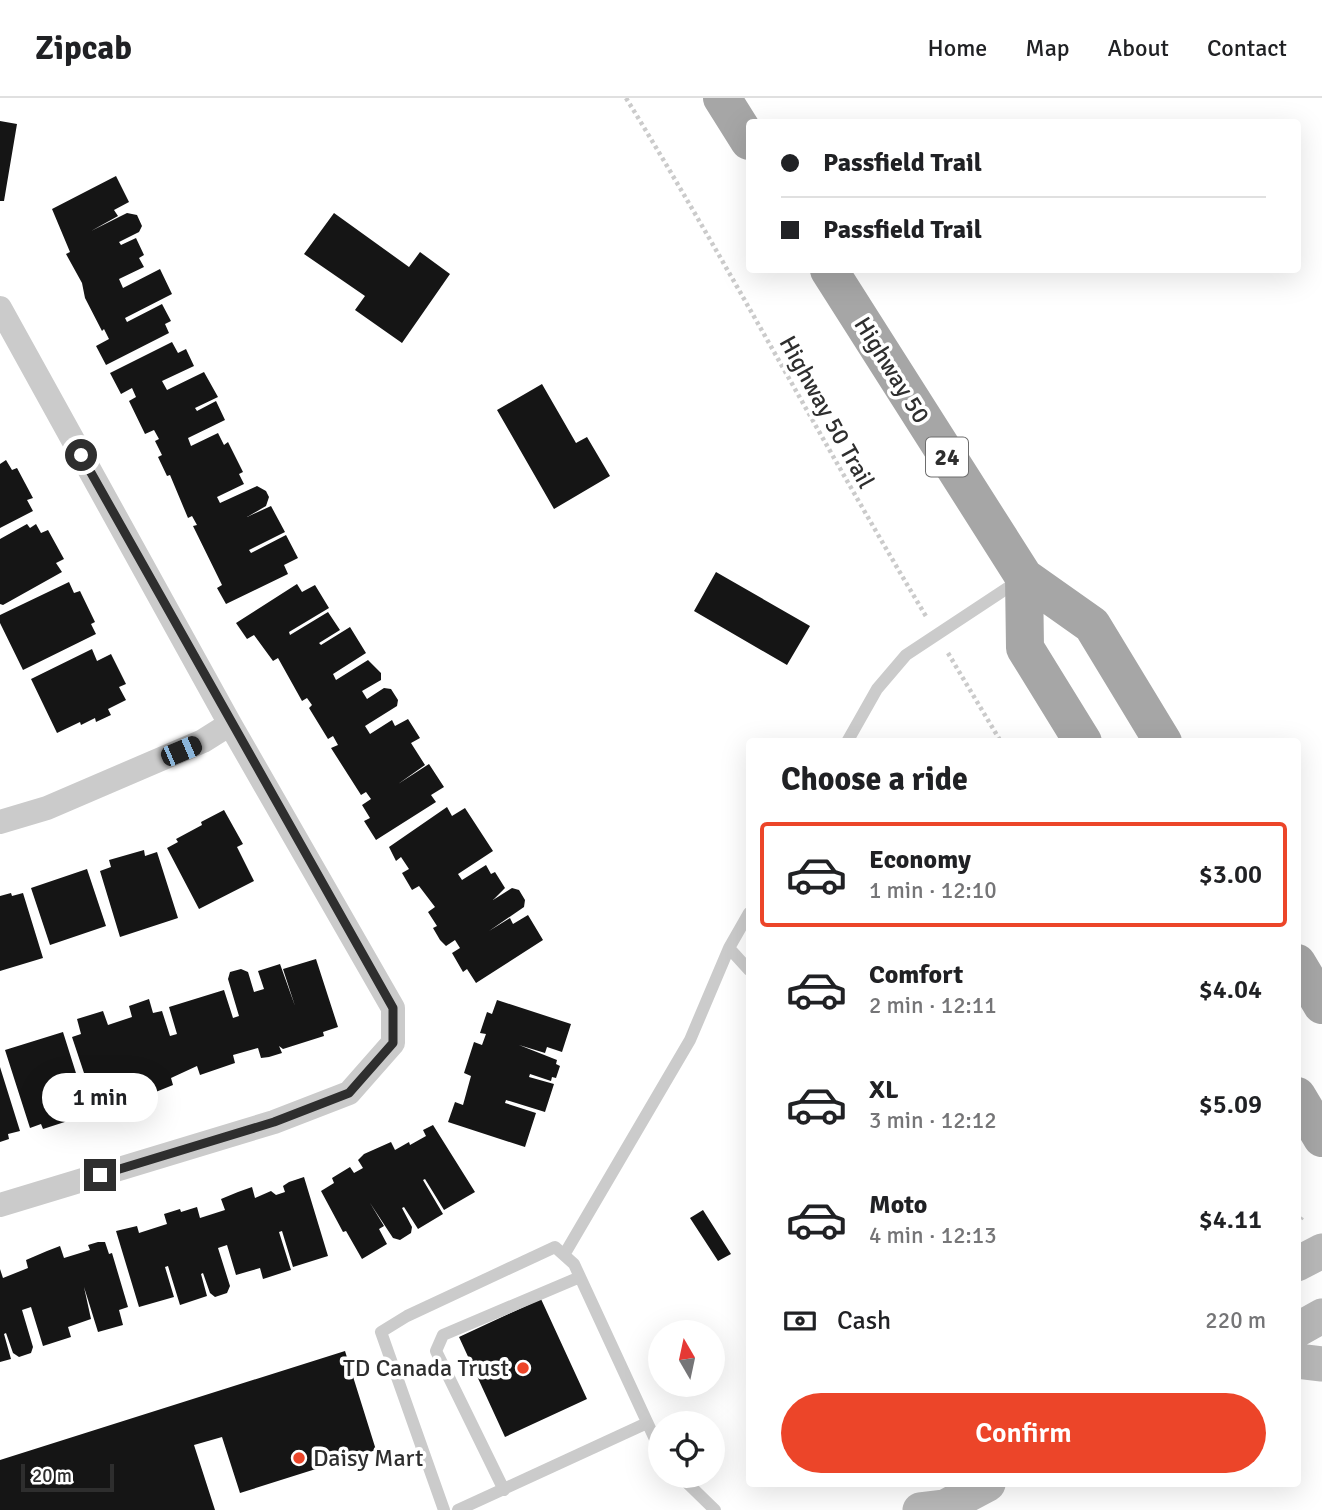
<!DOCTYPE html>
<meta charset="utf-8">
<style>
:root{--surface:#fff;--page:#f2f2f2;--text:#202124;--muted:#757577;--line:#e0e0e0;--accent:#ec4529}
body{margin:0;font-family:Signika,sans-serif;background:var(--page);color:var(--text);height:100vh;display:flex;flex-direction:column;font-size:26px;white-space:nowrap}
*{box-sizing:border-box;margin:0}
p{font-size:23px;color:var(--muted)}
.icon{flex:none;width:38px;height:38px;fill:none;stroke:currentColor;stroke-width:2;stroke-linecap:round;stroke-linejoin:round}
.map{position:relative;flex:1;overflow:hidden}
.panel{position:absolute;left:746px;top:640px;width:555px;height:749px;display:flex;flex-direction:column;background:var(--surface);border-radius:7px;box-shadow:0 7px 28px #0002}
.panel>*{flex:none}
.top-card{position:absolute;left:746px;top:21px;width:555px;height:154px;border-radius:7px;box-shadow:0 7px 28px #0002;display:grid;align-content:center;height:154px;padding:0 35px;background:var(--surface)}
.needle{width:46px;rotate:351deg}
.tools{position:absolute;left:648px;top:1222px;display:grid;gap:14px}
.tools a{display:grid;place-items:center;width:77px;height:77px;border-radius:50%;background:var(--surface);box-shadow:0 7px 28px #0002;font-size:35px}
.scale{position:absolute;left:21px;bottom:18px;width:93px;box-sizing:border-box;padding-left:7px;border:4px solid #2e2e2e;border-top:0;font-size:19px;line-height:24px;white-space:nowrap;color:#2e2e2e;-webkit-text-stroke:5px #fff;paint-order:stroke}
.end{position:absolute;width:32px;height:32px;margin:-16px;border:9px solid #2e2e2e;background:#fff;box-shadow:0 0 0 4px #fff}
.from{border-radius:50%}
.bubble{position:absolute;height:49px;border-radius:24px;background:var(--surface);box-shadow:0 7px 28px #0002;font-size:23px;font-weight:600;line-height:49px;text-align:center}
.car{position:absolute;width:21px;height:42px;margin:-21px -10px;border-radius:9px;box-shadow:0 0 5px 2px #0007;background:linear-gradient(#222 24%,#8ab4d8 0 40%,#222 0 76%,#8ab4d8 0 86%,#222 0)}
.top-card b{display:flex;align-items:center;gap:24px;height:66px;font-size:26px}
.top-card b+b{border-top:2px solid var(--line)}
.top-card i{width:18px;height:18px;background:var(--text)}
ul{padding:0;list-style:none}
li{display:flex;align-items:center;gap:21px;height:105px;margin:0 14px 10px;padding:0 21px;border:4px solid transparent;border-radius:7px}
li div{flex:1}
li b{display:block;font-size:26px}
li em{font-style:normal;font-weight:600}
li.active{border-color:var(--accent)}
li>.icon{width:63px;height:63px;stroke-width:1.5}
h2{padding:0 35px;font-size:32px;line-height:84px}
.pay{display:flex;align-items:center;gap:18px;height:77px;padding:0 35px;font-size:26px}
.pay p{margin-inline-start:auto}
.action{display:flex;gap:14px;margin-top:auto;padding:14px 35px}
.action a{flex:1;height:80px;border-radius:42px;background:var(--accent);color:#fff;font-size:28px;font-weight:600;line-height:80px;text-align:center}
header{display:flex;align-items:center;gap:42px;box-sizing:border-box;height:98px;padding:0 35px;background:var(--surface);border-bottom:2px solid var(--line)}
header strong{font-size:33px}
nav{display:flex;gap:38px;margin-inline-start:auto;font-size:24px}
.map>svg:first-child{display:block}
</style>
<header>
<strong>Zipcab</strong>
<nav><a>Home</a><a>Map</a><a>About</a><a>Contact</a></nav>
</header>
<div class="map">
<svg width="1322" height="1412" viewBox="0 0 1322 1412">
<rect width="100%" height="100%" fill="#fff"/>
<!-- building -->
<path fill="#151515" d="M0,23L17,26L4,103H0Z
M116,78L129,104L114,112L118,118L91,133L127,115L137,117L142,128L139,134L119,144L121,147L136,140L144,157L139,160L144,169L119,181L123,190L160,171L172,196L125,220L127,224L162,206L171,223L165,226L169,235L106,267L96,248L109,241L104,231L102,233L85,200L82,185L66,156L70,154L52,111Z
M334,115L409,169L420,154L450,176L402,245L355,212L365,198L304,156Z
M172,244L178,255L186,251L194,268L162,283L167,292L204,274L218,299L195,310L197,313L216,303L225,322L188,340L191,348L218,335L224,347L228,344L243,374L239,376L244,386L217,399L220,405L257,388L266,393L269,399L266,408L247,419L271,408L285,434L249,452L251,455L286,437L298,460L284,467L288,476L226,506L217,490L222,487L193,428L197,427L192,418L188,420L170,377L167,378L158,359L162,357L155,343L159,341L154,332L145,336L129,303L136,299L132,290L121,296L110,275Z
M542,286L576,345L587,339L610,378L554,411L497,312Z
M6,362L12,372L17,370L33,400L27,402L33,413L0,430V366Z
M27,426L30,430L36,426L41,435L48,432L64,461L56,465L62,474L3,507L0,506V441Z
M716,474L810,528L787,567L694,513Z
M69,484L74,495L80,493L95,524L91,526L96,536L23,572L0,525V517Z
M297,486L302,494L315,487L329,510L289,534L290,537L328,514L340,532L319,545L321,547L350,529L366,555L333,576L336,582L368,562L381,575V582L362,593L367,601L384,590L391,591L398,602L397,608L365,628L370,636L392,622L395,628L408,621L420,640L411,645L425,667L398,686L429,666L444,689L431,697L436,704L376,742L364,723L370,720L362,707L371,701L366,694L361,697L331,650L338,647L333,638L328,641L309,610L312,607L307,600L302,603L278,560L273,563L254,537L247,541L236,525Z
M92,551L97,563L111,556L126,586L119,589L126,602L108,611L111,617L96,624L95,620L81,627L80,624L57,635L31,581Z
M447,709L452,718L465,710L493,753L458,776L462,782L486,767L491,776L495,774L505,790L493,802L512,790L519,792L525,802L524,809L489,833L510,820L513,826L528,817L543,842L476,885L467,871L463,874L452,855L460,850L455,842L446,848L440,842L433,830L437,828L428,814L435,809L419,788L412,792L402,775L409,771L401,759L396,763L389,749Z
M224,712L243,746L237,749L254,783L199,811L167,750L178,744L176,741L202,727L201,724Z
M144,752L145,758L157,754L178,820L120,839L100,773L111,769L109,762Z
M87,771L106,828L50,847L31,790Z
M11,795L12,798L23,795L43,860L0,873V798Z
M316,861L338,929L323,934L324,938L283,951L279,948L282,955L269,959L261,960L258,950L233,957L235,965L200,977L197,968L171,980L173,987L141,1000L136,985L110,993L112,1001L94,1005L72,939L81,936L77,921L103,913L108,927L132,919L129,908L149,901L153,915L162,913L170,938L177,936L169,909L224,892L233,920L239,918L228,881L230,874L241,871L248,874L254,894L264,891L258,873L280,866L295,908L283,871Z
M497,902L571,926L562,954L547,949L545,955L519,947L557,962L556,966L560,968L556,980L552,979L551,983L530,976L529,979L554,986L545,1014L506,1002L505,1005L536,1015L525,1049L448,1024L455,1004L463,1007L471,978L464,975L474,944L482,947L486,936L480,935L487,914L492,916Z
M63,934L87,1010L72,1015L74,1021L43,1031L41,1026L30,1030L5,952Z
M0,969L20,1033L8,1036L9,1041L0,1044Z
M433,1027L475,1094L444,1112L425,1081L423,1082L443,1116L418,1131L404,1109L402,1110L412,1129L411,1135L400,1142L393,1140L370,1105L384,1128L379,1131L387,1146L362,1161L346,1133L343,1134L321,1093L334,1085L332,1080L350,1069L354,1075L363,1070L358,1062L364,1056L391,1044L395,1052L409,1044L410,1047L426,1038L423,1032Z
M304,1079L328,1158L293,1169L282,1133L279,1134L291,1172L263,1181L260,1170L236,1177L227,1147L218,1150L230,1188L227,1195L215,1199L210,1195L203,1175L201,1176L207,1198L180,1207L168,1168L165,1169L174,1199L139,1209L116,1133L137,1128L139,1135L167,1126L164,1116L180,1111L181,1114L197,1109L200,1120L225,1112L221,1101L238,1094L252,1089L255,1100L271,1093L276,1097L285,1094L283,1088L289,1084Z
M703,1112L731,1156L718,1163L690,1120Z
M98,1144H105L109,1156L112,1155L128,1209L119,1212L123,1227L98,1234L84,1189L91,1221L68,1229L71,1239L43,1248L31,1209L22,1212L33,1249L31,1255L19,1259L13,1255L6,1235L4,1236L11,1261L0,1264V1171L3,1180L28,1170L26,1162L47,1153L60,1148L64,1160L90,1152L88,1147Z
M541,1201L587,1301L505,1339L459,1239Z
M345,1253L376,1352L240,1395L222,1339L194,1347L215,1412H0V1362Z"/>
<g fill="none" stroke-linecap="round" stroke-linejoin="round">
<!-- path -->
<path stroke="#cbcbcb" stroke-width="4.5" stroke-dasharray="3.5 3.5" stroke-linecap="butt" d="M626,0C731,171 824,348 927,520
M948,555L1001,644
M1297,1127L1302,1119"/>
<!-- service -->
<path stroke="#cbcbcb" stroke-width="12" d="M847,644L877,591L906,557L1018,483
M729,850L749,815
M564,1157L690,942L729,850L749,872
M679,1377L715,1412
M504,1392L436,1253L443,1237L580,1179
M444,1412L381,1234L407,1218L555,1149L574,1166L660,1352
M458,1412L647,1325"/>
<!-- minor -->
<path stroke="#cbcbcb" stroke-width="24" d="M0,210L230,626L393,910V945L349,995L274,1024L0,1107
M0,724L47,710L203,643L230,626"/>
<!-- secondary -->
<path stroke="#b8b8b8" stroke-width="35" d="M1297,1166L1322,1153
M1297,1232L1322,1218
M1297,1263L1322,1266
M920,1412L945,1409L988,1386"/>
<!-- primary -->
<path stroke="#a6a6a6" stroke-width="38" d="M722,0L749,43
M829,172L1024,479L1092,527L1163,644
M1024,479L1025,550L1083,644
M1297,865L1322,907
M1297,998L1322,1040"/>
</g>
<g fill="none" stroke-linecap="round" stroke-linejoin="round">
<!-- route -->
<path stroke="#2e2e2e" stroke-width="9" d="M81,357L393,910V945L349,995L274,1024L100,1077"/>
</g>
<!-- markers -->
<g fill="#ec4529" stroke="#fff" stroke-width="2.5">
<circle cx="523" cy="1270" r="7"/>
<circle cx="299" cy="1360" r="7"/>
</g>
<g text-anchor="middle" stroke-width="7" stroke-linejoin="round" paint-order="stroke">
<!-- shield labels -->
<rect fill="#fff" stroke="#6d6d6d" stroke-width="2" x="926" y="339.5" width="42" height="39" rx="5"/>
<g font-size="23" font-weight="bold" fill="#2e2e2e">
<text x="947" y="367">24</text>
</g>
<!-- street labels -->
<g font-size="24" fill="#2e2e2e" stroke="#fff">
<text transform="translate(892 272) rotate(58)" y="8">Highway 50</text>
<text transform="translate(827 314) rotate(61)" y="8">Highway 50 Trail</text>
</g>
<!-- poi labels -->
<g font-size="24" fill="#2e2e2e" stroke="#fff" text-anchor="end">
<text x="509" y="1278">TD Canada Trust</text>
<text x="313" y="1368" text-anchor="start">Daisy Mart</text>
</g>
</g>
</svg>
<div class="tools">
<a><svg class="needle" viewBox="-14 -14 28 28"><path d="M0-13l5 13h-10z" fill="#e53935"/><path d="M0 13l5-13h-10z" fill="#757577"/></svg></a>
<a><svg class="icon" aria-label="locate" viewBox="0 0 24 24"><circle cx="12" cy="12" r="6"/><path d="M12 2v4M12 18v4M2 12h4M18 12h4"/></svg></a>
</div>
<div class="scale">20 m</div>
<i class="end from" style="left:81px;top:357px"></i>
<i class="end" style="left:100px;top:1077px"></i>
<div class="bubble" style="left:42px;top:975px;width:116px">1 min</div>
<i class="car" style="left:181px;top:653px;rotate:67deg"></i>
<div class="top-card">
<b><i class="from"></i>Passfield Trail</b>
<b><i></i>Passfield Trail</b>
</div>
<section class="panel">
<h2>Choose a ride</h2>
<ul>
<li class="active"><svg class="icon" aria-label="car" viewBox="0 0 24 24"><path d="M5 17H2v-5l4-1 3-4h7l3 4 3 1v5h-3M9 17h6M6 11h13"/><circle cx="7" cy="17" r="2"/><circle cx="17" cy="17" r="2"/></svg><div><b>Economy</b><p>1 min · 12:10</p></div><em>$3.00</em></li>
<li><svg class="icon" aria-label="car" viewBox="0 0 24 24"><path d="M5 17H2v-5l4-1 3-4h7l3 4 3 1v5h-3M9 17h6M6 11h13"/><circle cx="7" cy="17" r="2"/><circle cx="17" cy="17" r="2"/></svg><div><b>Comfort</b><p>2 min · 12:11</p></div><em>$4.04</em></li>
<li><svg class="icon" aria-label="car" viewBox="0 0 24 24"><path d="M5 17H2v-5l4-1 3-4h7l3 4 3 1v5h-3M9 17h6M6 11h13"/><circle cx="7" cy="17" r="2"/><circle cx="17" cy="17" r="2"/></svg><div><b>XL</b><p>3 min · 12:12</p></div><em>$5.09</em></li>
<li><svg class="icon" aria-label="car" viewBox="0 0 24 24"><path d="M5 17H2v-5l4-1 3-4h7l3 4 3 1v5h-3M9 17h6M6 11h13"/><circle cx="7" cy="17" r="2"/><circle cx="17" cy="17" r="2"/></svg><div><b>Moto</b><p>4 min · 12:13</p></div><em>$4.11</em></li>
</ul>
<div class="pay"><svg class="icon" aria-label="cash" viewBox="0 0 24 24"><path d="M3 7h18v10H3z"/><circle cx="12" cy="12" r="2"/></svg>Cash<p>220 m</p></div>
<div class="action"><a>Confirm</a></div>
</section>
</div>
